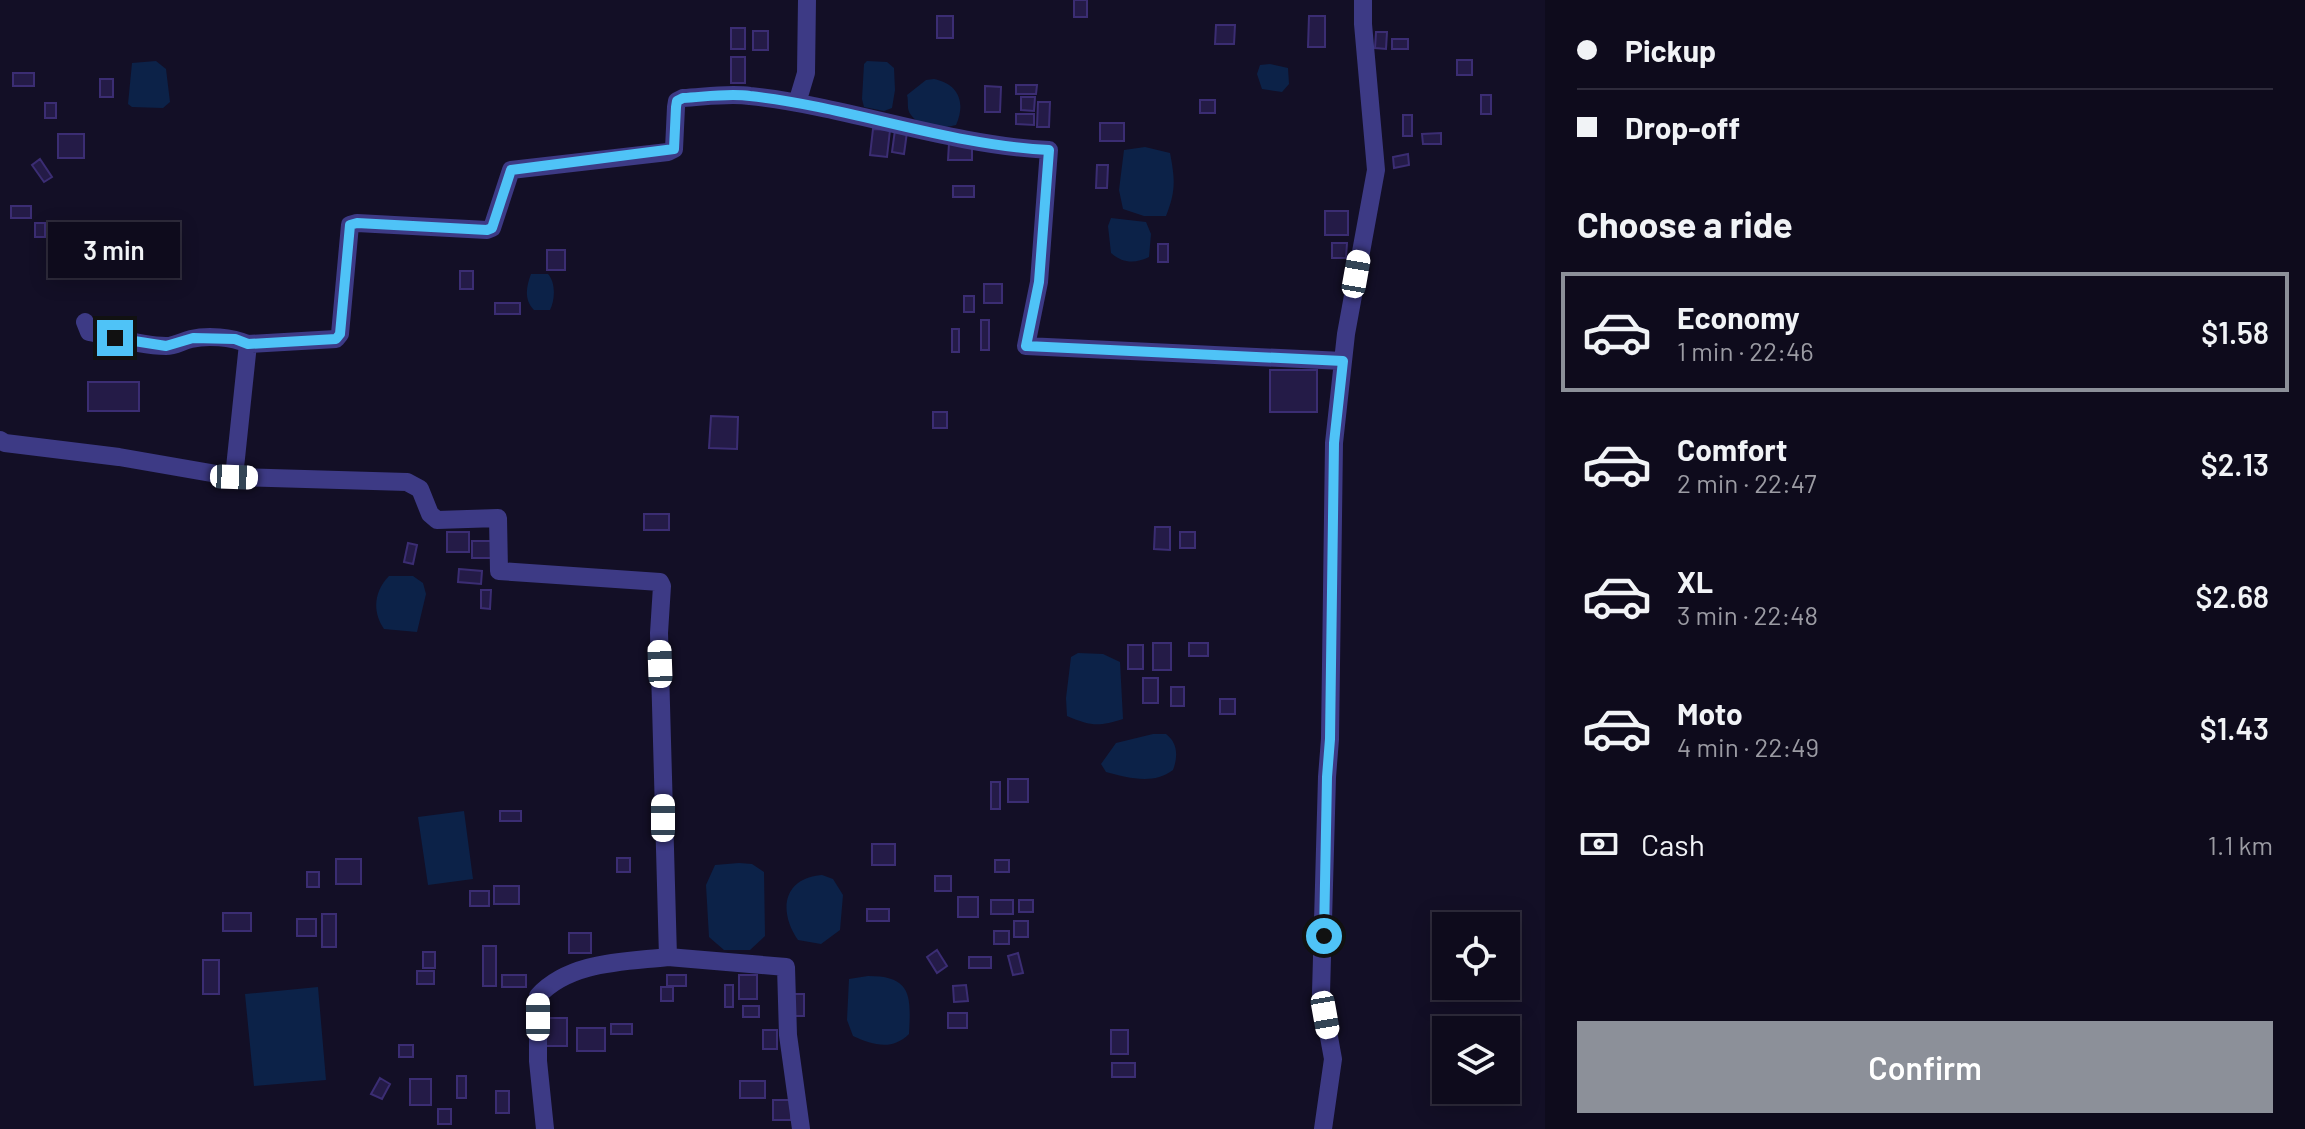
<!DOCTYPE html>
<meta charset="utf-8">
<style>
:root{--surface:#0e0b1c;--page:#1c1929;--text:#f1f3f6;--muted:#9b9ba3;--line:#2e2b3b;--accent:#8c9099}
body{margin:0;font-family:Barlow,sans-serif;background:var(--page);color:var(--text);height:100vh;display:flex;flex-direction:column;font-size:30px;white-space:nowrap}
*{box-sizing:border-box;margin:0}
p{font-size:26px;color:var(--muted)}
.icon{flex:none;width:44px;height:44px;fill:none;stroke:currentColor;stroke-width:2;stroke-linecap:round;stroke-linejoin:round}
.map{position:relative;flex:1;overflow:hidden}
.side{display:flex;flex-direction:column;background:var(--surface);width:760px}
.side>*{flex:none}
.top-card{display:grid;align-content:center;height:176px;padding:0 32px;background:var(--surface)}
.fabs{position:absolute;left:1432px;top:912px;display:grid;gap:16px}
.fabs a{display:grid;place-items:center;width:88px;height:88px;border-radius:0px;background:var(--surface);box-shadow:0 4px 20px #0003,0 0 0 2px var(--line);font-size:40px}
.end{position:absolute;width:36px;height:36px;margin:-18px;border:10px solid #4fc3f7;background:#111;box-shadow:0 0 0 4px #111}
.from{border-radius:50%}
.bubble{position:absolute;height:56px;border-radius:0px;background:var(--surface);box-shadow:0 4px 20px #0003,0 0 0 2px var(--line);font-size:26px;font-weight:600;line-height:56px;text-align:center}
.car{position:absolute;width:24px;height:48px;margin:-24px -12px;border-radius:10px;box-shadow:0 0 6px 2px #0007;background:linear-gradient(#fff 24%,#345 0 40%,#fff 0 76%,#345 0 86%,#fff 0)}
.top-card b{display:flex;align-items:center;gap:28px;height:76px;font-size:30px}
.top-card b+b{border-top:2px solid var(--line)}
.top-card i{width:20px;height:20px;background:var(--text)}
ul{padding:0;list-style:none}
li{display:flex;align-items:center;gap:24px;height:120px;margin:0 16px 12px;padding:0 16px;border:4px solid transparent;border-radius:0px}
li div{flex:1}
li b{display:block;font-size:30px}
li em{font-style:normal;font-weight:600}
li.current{border-color:var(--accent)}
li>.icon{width:72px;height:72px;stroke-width:1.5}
h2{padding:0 32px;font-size:36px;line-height:96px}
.pay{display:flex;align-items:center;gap:20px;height:88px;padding:0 32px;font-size:30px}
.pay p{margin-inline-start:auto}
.button{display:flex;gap:16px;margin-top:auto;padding:16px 32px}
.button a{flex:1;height:92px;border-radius:0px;background:var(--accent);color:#fff;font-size:32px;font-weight:600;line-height:92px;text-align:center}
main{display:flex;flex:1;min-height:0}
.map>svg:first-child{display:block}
</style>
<main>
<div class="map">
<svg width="1545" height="1129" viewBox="0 0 1545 1129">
<rect width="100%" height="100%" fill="#130f26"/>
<!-- water -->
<path fill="#0c2248" d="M156,61L166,69L170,102L163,108L132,107L128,104L132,63Z
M867,61L887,62L894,68L895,90L892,108L884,111L864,107L862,99L864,64Z
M1270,64L1288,68L1289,84L1282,92L1262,89L1257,74L1260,65Z
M934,79C959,84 966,103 956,125C943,129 920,128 911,115C906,109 909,102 907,95L926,80Z
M1145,147L1170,153C1175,179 1176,191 1166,216H1144L1123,209L1119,190L1124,150Z
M1111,218L1146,222L1151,234L1149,257C1135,264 1122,263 1111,253L1108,226Z
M531,274H548C556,283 555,300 550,310H534C524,300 526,287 531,274Z
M389,576H413L423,583L426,594L417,632L384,629C372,612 374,591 389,576Z
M1078,653L1103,654L1120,662L1123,719C1098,727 1091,726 1067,716L1066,698L1071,657Z
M1153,734H1166C1178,743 1178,757 1173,770C1153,785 1129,778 1106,772L1101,764L1116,743Z
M464,811L473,879L428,885L418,817Z
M739,863L752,864L764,872L765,936L750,950H724L709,937L706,885L715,865Z
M822,875L833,879L843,895L840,930L821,944L798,940C778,911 783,878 822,875Z
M868,976C912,976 911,996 909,1034C892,1051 873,1045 853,1036L847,1020L849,979Z
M318,987L326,1080L254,1086L245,994Z"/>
<!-- building -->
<path fill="#241b47" stroke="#3b2d73" stroke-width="2" d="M1074,0H1087V17H1074Z
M937,16H953V38H937Z
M1309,16H1325V47H1308Z
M1216,25H1235L1234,44H1215Z
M731,28H745V49H731Z
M753,31H768V50H753Z
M1376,32H1387L1386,49L1375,48Z
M1392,39H1408V49H1392Z
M731,57H745V83H731Z
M1457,60H1472V75H1457Z
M13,73H34V86H13Z
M100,79H113V97H100Z
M1016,85H1037L1036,94H1016Z
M985,86L1001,87L1000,112H985Z
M1481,95H1491V114H1481Z
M1021,97H1035L1034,111L1021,110Z
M1200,100H1215V113H1200Z
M1038,102H1050L1049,127H1037Z
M45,103H56V118H45Z
M1016,114H1034V125L1016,124Z
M1403,115H1412V136H1403Z
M1100,123H1124V141H1100Z
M873,129L890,130L887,157L870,155Z
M895,130L907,132L904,154L892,152Z
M1441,133V144H1423L1422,134Z
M58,134H84V158H58Z
M949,143H972V160H948Z
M1408,154L1409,165L1394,168L1393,157Z
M40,159L52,177L44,182L32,165Z
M1097,165H1108L1107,188H1096Z
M953,186H974V197H953Z
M11,206H31V218H11Z
M1325,211H1348V235H1325Z
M35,223H45V237H35Z
M52,226H71V262H52Z
M1332,243H1347L1346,258H1332Z
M1158,244H1168V262H1158Z
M547,250H565V270H547Z
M460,271H473V289H460Z
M984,284H1002V303H984Z
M964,296H974V312H964Z
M495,303H520V314H495Z
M981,320H989V350H981Z
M952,329H959V352H952Z
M1270,370H1317V412H1270Z
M88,382H139V411H88Z
M933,412H947V428H933Z
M711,416L738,417L737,449L709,448Z
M644,514H669V530H644Z
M1155,527H1170V550L1154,549Z
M447,532H469V552H447Z
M1180,532H1195V548H1180Z
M472,541H496V558H472Z
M408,543L417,545L413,564L404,562Z
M459,569L482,571L481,584L458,582Z
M481,590H491L490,609L481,608Z
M1153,643H1171V670H1153Z
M1189,643H1208V656H1189Z
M1128,645H1143V669H1128Z
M1143,678H1158V703H1143Z
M1171,687H1184V706H1171Z
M1220,699H1235V714H1220Z
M1008,779H1028V802H1008Z
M991,782H1000V809H991Z
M500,811H521V821H500Z
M872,844H895V865H872Z
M617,858H630V872H617Z
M336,859H361V884H336Z
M995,860H1009V872H995Z
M307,872H319V887H307Z
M935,876H951V891H935Z
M494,886H519V904H494Z
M470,891H489V906H470Z
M958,897H978V917H958Z
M991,900H1013V914H991Z
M1019,900H1033V912H1019Z
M867,909H889V921H867Z
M223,913H251V931H223Z
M322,914H336V947H322Z
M297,919H316V936H297Z
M1014,921H1028V937H1014Z
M994,931H1009V944H994Z
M569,933H591V953H569Z
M483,946H496V986H483Z
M937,950L947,966L937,973L927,957Z
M423,952H435V968H423Z
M1018,953L1023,973L1013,975L1008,956Z
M969,957H991V968H969Z
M203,960H219V994H203Z
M417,971H434V984H417Z
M502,975H526V987H502Z
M667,975H686V986H667Z
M739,975H757V999H739Z
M725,985H733V1007H725Z
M966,985L968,1001L954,1002L953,986Z
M661,987H673V1001H661Z
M792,994H804V1016H792Z
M743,1006H759V1017H743Z
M948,1013H967V1028H948Z
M541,1018H567V1046H541Z
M611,1024H632V1034H611Z
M577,1028H605V1051H577Z
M763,1030H777V1049H763Z
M1111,1030H1128V1054H1111Z
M399,1045H413V1057H399Z
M1112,1063H1135V1077H1112Z
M457,1076H466V1098H457Z
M380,1078L390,1084L382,1099L371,1094Z
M410,1079H431V1105H410Z
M740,1081H765V1098H740Z
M496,1091H509V1113H496Z
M773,1100H791V1120H773Z
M438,1109H451V1124H438Z"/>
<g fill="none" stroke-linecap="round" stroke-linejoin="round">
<!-- minor -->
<path stroke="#3d3a85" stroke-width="18" d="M797,103L806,73L807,0
M85,322L89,332C114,337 141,346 166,346C175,346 182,341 191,339C208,335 231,337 248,344
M0,440L5,443L119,457L234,477L407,482L420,489L430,514L437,520L498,518L499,571L660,582L662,586L659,633L668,957L786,967L788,1035L801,1129
M234,477L248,344L336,339L340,334L350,225L357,223L487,230L492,228L511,170L668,152L674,149L676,107L677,101L683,98C704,97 728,93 750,96C851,107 947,145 1049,150L1039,282L1026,346L1343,361
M545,1129L538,1061V996C570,961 625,962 668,957
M1323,1129L1333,1059L1321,993L1327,777L1330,739L1334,443L1346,334L1376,170L1363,24V0"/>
</g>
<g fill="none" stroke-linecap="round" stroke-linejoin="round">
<!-- route -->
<path stroke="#4fc3f7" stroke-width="10" d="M115,338L166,346L193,338L235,339L248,344L336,339L340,334L350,225L357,223L487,230L492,228L511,170L674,149L676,107L677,101L683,98C704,97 728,93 750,96C851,107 947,145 1049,150L1039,282L1026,346L1343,361L1334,443L1330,739L1327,777L1324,936"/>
</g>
</svg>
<div class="fabs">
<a><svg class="icon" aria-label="locate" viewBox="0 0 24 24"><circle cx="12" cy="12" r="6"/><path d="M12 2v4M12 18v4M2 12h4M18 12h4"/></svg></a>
<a><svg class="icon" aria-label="layers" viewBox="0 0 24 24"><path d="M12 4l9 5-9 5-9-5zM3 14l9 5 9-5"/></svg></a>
</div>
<i class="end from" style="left:1324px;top:936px"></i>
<i class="end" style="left:115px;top:338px"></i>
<div class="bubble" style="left:48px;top:222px;width:132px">3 min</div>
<i class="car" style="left:1356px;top:274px;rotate:10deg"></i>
<i class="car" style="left:234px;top:477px;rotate:92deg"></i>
<i class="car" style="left:660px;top:664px;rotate:358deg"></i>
<i class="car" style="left:663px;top:818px;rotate:0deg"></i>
<i class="car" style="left:1325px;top:1015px;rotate:170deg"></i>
<i class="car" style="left:538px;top:1017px;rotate:0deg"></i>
</div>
<section class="side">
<div class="top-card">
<b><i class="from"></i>Pickup</b>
<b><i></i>Drop-off</b>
</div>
<h2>Choose a ride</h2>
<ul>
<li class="current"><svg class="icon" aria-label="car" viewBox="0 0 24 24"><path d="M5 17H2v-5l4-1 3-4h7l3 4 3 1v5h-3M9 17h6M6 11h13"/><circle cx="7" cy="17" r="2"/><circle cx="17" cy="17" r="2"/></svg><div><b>Economy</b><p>1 min · 22:46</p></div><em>$1.58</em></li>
<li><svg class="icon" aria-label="car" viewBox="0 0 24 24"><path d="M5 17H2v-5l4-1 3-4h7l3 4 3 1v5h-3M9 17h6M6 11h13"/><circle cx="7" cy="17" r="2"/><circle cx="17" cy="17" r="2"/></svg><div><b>Comfort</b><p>2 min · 22:47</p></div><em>$2.13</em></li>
<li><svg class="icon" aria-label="car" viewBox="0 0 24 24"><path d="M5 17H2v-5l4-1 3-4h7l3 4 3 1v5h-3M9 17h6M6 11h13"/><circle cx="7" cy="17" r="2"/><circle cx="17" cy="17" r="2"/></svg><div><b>XL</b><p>3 min · 22:48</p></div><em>$2.68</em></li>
<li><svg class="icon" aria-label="car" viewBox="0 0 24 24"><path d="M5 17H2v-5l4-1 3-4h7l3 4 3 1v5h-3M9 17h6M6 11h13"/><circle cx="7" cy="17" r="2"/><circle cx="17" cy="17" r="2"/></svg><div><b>Moto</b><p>4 min · 22:49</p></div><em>$1.43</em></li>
</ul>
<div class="pay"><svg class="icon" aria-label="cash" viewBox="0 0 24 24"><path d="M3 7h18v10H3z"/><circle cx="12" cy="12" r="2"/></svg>Cash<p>1.1 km</p></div>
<div class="button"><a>Confirm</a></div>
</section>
</main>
